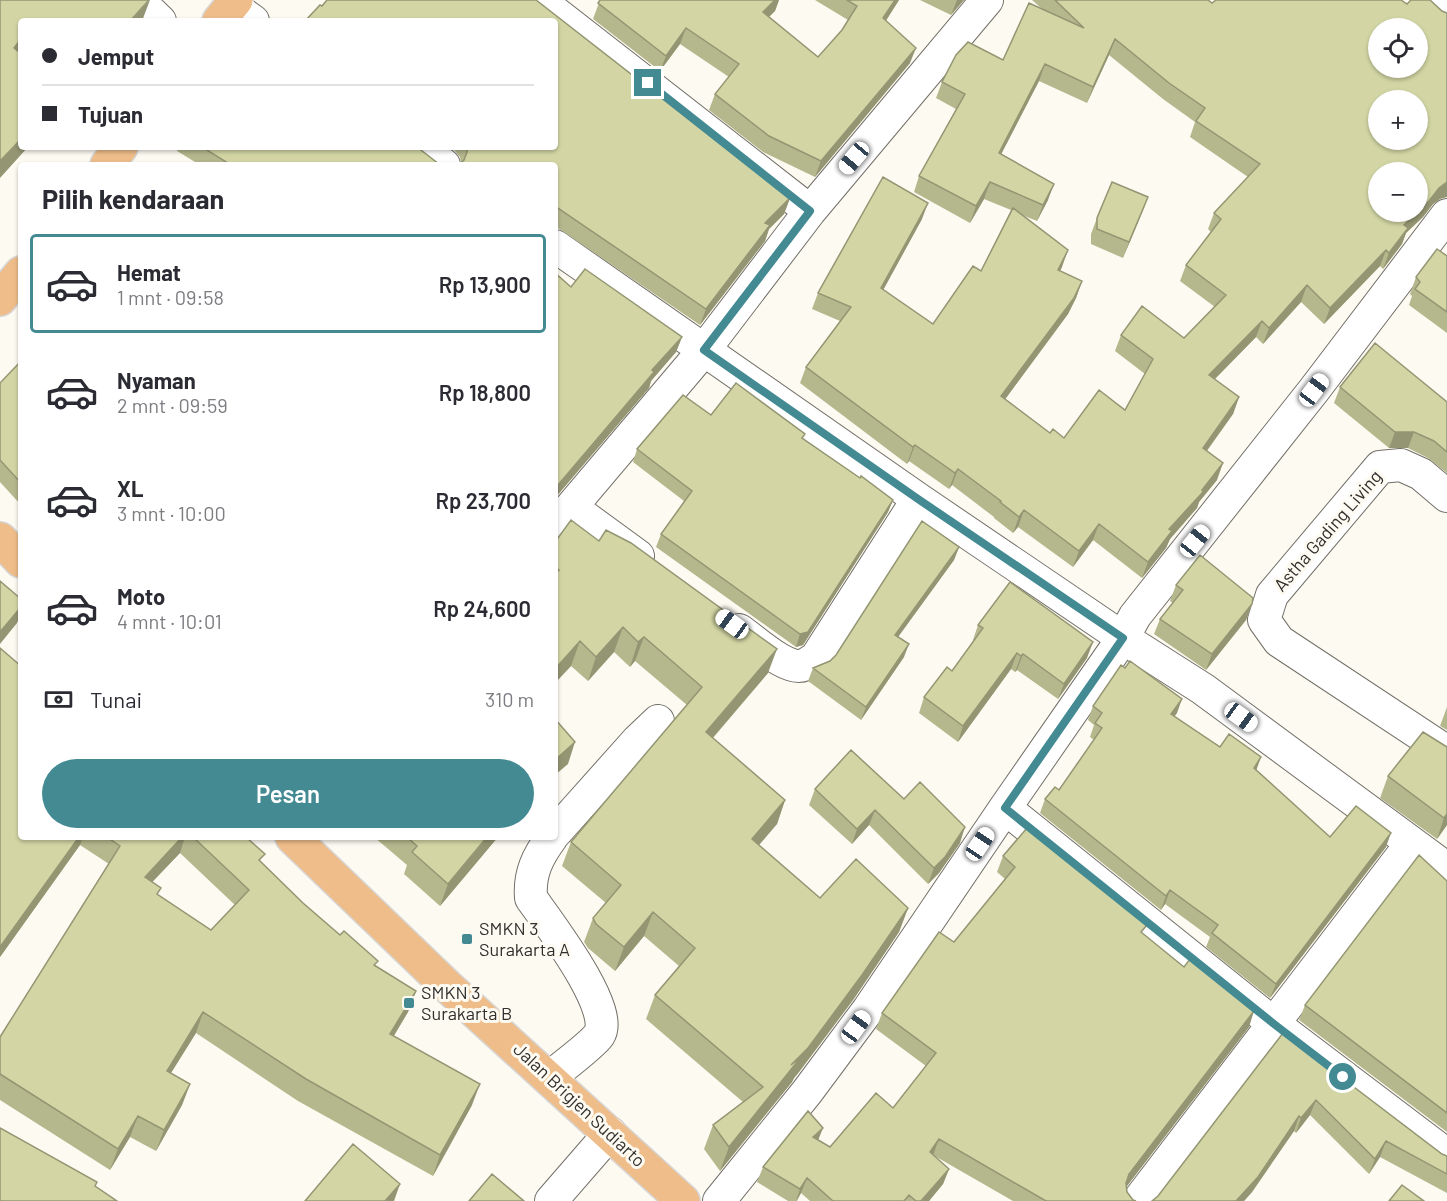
<!DOCTYPE html>
<html lang="id">
<meta charset="utf-8">
<style>
:root{--surface:#fff;--page:#f2f2f3;--text:#2b2b33;--muted:#7c7c81;--line:#e1e1e2;--accent:#438a93}
body{margin:0;font-family:Barlow,sans-serif;background:var(--page);color:var(--text);height:100vh;display:flex;flex-direction:column;font-size:22px;white-space:nowrap}
*{box-sizing:border-box;margin:0}
p{font-size:20px;color:var(--muted)}
.icon{flex:none;width:33px;height:33px;fill:none;stroke:currentColor;stroke-width:2;stroke-linecap:round;stroke-linejoin:round}
.map{position:relative;flex:1;overflow:hidden}
.sheet{position:absolute;left:18px;top:162px;width:540px;height:678px;display:flex;flex-direction:column;background:var(--surface);border-radius:6px;box-shadow:0 2px 4px #0004}
.sheet>*{flex:none}
.top-card{position:absolute;left:18px;top:18px;width:540px;height:132px;border-radius:6px;box-shadow:0 2px 4px #0004;display:grid;align-content:center;height:132px;padding:0 24px;background:var(--surface)}
.fabs{position:absolute;left:1368px;top:18px;display:grid;gap:12px}
.fabs a{display:grid;place-items:center;width:60px;height:60px;border-radius:50%;background:var(--surface);box-shadow:0 2px 4px #0004;font-size:30px}
.end{position:absolute;width:27px;height:27px;margin:-14px;border:8px solid #438a93;background:#fff;box-shadow:0 0 0 3px #fff}
.from{border-radius:50%}
.car{position:absolute;width:18px;height:36px;margin:-18px -9px;border-radius:8px;box-shadow:0 0 4px 2px #0007;background:linear-gradient(#fff 24%,#345 0 40%,#fff 0 76%,#345 0 86%,#fff 0)}
.top-card b{display:flex;align-items:center;gap:21px;height:57px;font-size:22px}
.top-card b+b{border-top:2px solid var(--line)}
.top-card i{width:15px;height:15px;background:var(--text)}
ul{padding:0;list-style:none}
li{display:flex;align-items:center;gap:18px;height:99px;margin:0 12px 9px;padding:0 12px;border:3px solid transparent;border-radius:6px}
li div{flex:1}
li b{display:block;font-size:22px}
li em{font-style:normal;font-weight:600}
li.active{border-color:var(--accent)}
li>.icon{width:54px;height:54px;stroke-width:1.5}
h2{padding:0 24px;font-size:27px;line-height:72px}
.pay{display:flex;align-items:center;gap:15px;height:66px;padding:0 24px;font-size:22px}
.pay p{margin-inline-start:auto}
.button{display:flex;gap:12px;margin-top:auto;padding:12px 24px}
.button a{flex:1;height:69px;border-radius:36px;background:var(--accent);color:#fff;font-size:24px;font-weight:600;line-height:69px;text-align:center}
.map>svg:first-child{display:block}
</style>
<div class="map">
<svg width="1447" height="1201" viewBox="0 0 1447 1201">
<rect width="100%" height="100%" fill="#fdfaf2"/>
<g fill="none" stroke-linecap="round" stroke-linejoin="round">
<!-- minor casing -->
<g stroke="#726f68" stroke-width="34">
<path id="minor" d="M138,0L160,21
M539,0L810,211
M1431,0L1447,13
M231,5L253,21
M420,147L444,165
M555,246L918,499L1123,638L1203,689L1447,869
M1447,496L1421,474L1401,465L1380,467L1272,595L1264,620L1279,641L1447,752
M571,507L638,556
M555,526L704,350L810,211L987,0
M739,630C753,639 787,672 804,665C807,664 812,660 816,658L918,499
M1005,808L1274,1024L1447,1155
M555,833L638,740L658,721
M550,1077C561,1068 592,1045 599,1035C616,1010 547,921 531,898C529,873 538,856 552,837
M551,1201L610,1133
M719,1201L807,1092L868,1010L1005,808L1123,638L1135,616L1314,390L1447,215
M1138,1201L1411,844"/>
</g>
<!-- major casing -->
<g stroke="#d6d5d5" stroke-width="36">
<path id="major" d="M219,21L236,0
M107,165L121,147
M0,299L21,273
M0,539L21,561
M292,837L446,985L683,1201"/>
</g>
<!-- minor -->
<use href="#minor" stroke="#fff" stroke-width="32"/>
<!-- major -->
<use href="#major" stroke="#efbd8a" stroke-width="33"/>
</g>
<!-- wall -->
<path fill="#b5b88d" fill-rule="evenodd" d="M600,0H779L775,11L769,17L818,57L842,30L848,20L815,0H899L886,21L910,63L815,177L763,152L709,110L715,94L729,77L680,44L660,71L593,19Z
M920,0H964L951,15Z
M1032,0H1208L1440,199L1433,204L1423,217L1406,233L1402,244L1383,269L1380,266L1324,324L1301,302L1263,344L1256,337L1215,379L1239,397L1233,414L1207,451L1217,480L1199,502L1197,508L1170,539L1166,548L1142,578L1093,540L1073,567L1018,527L1013,533L994,518V517L952,485L949,489L909,461L907,464L800,383L806,367L840,321L812,309L818,293L922,219L883,290L933,324L981,271L1011,210L984,199L970,223L914,192L919,176L956,109L936,98L942,82L1003,60L1041,8ZM1109,55L1163,99L1195,122L1190,137L1248,177L1214,213L1208,229L1211,232L1186,265L1180,281L1215,307L1184,338L1121,335L1115,351L1145,374L1125,410L1064,438L1050,433L1005,399L1068,314L1076,298L1082,281L1060,271L1062,267L1022,215L1037,221L1048,200L1001,154L1039,81L1087,103Z
M322,6L790,198L784,214L769,229L765,241L700,325L555,226V165L461,163L460,157L455,151L450,147H555Z
M179,147H417L439,164L442,165H200L177,151Z
M1148,197L1123,258L1091,244V234L1097,218Z
M1447,256V333L1409,305L1412,296L1410,294L1416,277Z
M555,273L571,287L682,337L676,352L651,381L649,388L555,498Z
M21,361V505L0,482V383Z
M1340,387L1447,402V473L1428,458L1408,448H1389L1334,403Z
M711,415L803,439L893,500L888,512L803,645L796,647L656,547L661,534L684,501L633,462L637,449Z
M555,542L768,673L713,738L785,800L777,824L758,845L820,898L908,908L899,932L853,1000L799,1072L794,1078L792,1082L720,1171L704,1149L713,1125L743,1102L646,1019L655,995L679,966L644,936L615,971L588,948L584,942L593,918L606,903L562,866L571,842L687,705L635,661L630,667L614,652L588,681L571,666L555,683Z
M959,547L954,560L898,637L904,657L861,720L808,681L813,668L830,661Z
M1176,585L1252,604L1246,620L1206,670L1154,634L1160,619L1173,603L1170,601Z
M978,625L1087,658L1058,699L1017,670L1015,672L1011,669L958,742L919,713L924,697L952,671L974,641L973,640Z
M0,648L21,837H246L261,863L303,903L376,966L416,991L408,1012L394,1036L472,1105L433,1176L298,1101L196,1033L171,1073L190,1084L182,1105L156,1151L130,1137L110,1170L0,1100V1037L109,864L80,845L0,957ZM180,853L235,905L211,930L158,895L152,882Z
M1125,668L1177,713L1174,716L1256,770L1330,837L1386,847L1270,998L1206,947L1210,937L1165,904L1161,910L1040,813L1045,799L1059,790L1094,740L1090,737L1094,725L1088,720L1093,706Z
M1447,707V730L1440,726Z
M1445,746L1447,747V825L1437,839L1380,798L1388,776Z
M815,789L904,799L960,843L939,873L928,884L869,825L852,844L809,805Z
M374,837H498L440,906L404,874L407,865Z
M1003,856L1143,934L1249,1027L1126,1187L1127,1192L1133,1200L1136,1201H1013L933,1155L949,1169L943,1184L929,1201H810L801,1193L797,1201H788L757,1182L763,1167L818,1140L830,1147L893,1108L926,1066L876,1029L882,1013L954,942L1005,879L997,872Z
M1447,881V1132L1299,1020L1305,1005Z
M1283,1033L1442,1154L1447,1156V1193L1380,1157L1369,1174L1310,1115L1296,1133L1294,1131L1252,1192L1244,1201H1152L1158,1196Z"/>
<!-- shaded-wall -->
<path fill="#949673" d="M150,0L142,21H130Z
M775,0H779L775,11L757,28L763,12Z
M895,0H899L877,34L883,18Z
M957,0H964L951,15Z
M686,28L680,44L660,71L666,56Z
M21,39V50L20,54L14,48Z
M1115,39L1109,55L1087,103L1093,87Z
M916,48L910,63L815,177L821,161Z
M1045,64L1039,81L993,170L999,153Z
M21,139V147H28L0,178V161Z
M990,182L984,199L970,223L976,206Z
M1445,182H1447V197L1440,199L1433,204L1423,217L1406,233L1402,244L1383,269L1389,253L1404,225L1439,188Z
M1054,184L1048,200L1037,221L1043,205Z
M1148,197L1142,213L1123,258L1129,242Z
M790,198L784,214L769,229L765,241L700,325L706,309L765,223Z
M928,203L922,219L875,305L881,288Z
M1068,250L1062,267L1052,286L1058,270Z
M1386,250L1380,266L1324,324L1330,308Z
M1082,281L1076,298L1068,314L995,413L1001,396Z
M1307,285L1301,302L1263,344L1269,328Z
M1262,321L1256,337L1203,391L1209,375Z
M682,337L676,352L651,381L649,388L555,498V495L558,485L652,370Z
M1239,397L1233,414L1197,464L1203,448Z
M1395,432H1414L1408,448H1389Z
M915,445L909,461L907,464L913,447Z
M1223,463L1217,480L1199,502L1197,508L1170,539L1166,548L1142,578L1148,562L1169,529Z
M958,469L952,485L949,489L955,473Z
M893,500L888,512L803,645L796,647L800,634Z
M1024,510L1018,527L1013,533L1019,517Z
M1099,524L1093,540L1073,567L1079,551Z
M959,547L954,560L890,648L895,635Z
M1252,604L1246,620L1206,670L1212,654Z
M21,607V613L17,623L0,644V632Z
M623,627L614,652L588,681L596,657Z
M644,637L635,661L630,667L638,642Z
M580,641L571,666L555,683V669Z
M1093,642L1087,658L1058,699L1064,684Z
M909,644L904,657L861,720L866,707Z
M777,649L768,673L697,756L706,732Z
M1017,653L1011,669L958,742L963,726Z
M1023,654L1017,670L1015,672L1021,656Z
M1182,699L1177,713L1166,728L1171,714Z
M575,742L568,764L555,775V760Z
M1261,757L1256,771L1254,768Z
M785,800L777,824L743,864L752,839Z
M875,810L869,825L852,844L857,829Z
M1447,814V825L1437,839L1444,818Z
M965,827L960,843L939,873L928,884L934,868Z
M1391,833L1386,847L1270,998L1276,984Z
M79,837H83L80,845L0,957V947Z
M182,837H185L180,853L137,898L145,877Z
M488,837H498L440,906L448,884Z
M1170,890L1165,904L1161,910L1166,896Z
M908,908L899,932L853,1000L799,1072L794,1078L792,1082L720,1171L729,1147L791,1065Z
M653,912L644,936L615,971L624,947Z
M416,991L408,1012L382,1055L390,1034Z
M1254,1011L1249,1027L1124,1190L1129,1174Z
M203,1012L196,1033L159,1092L167,1071Z
M190,1084L182,1105L156,1151L164,1130Z
M480,1084L472,1105L433,1176L440,1155Z
M1316,1100L1310,1115L1296,1133L1301,1118Z
M138,1116L130,1137L110,1170L118,1149Z
M1299,1116L1294,1131L1252,1192L1244,1201H1236Z
M823,1128L817,1143L813,1137Z
M939,1139L933,1155L924,1168L930,1152Z
M1386,1141L1380,1157L1369,1174L1375,1159Z
M949,1169L943,1184L929,1201H921Z
M807,1178L801,1193L796,1201L800,1189Z
M400,1184L394,1201H385Z"/>
<!-- building -->
<path fill="#d3d6a4" stroke="#949673" stroke-width="1.5" fill-rule="evenodd" d="M0,0H149L130,21H21V39L14,48L21,54V139L0,161Z
M327,0H536L790,198L765,223L770,225L706,309L555,206V165H458L464,160L467,152V147H555V21H305L320,5L322,6Z
M600,0H775L763,12L818,57L842,30L857,6L847,0H895L883,18L916,48L821,161L769,136L715,94L739,64L686,28L666,56L598,3Z
M1055,0H1208L1212,3L1216,0H1401L1407,4L1411,0H1430L1442,11L1447,13V182L1439,188L1429,201L1404,225L1408,228L1389,253L1386,250L1330,308L1307,285L1269,328L1262,321L1209,375L1239,397L1203,448L1223,463L1202,490L1203,492L1169,529L1172,531L1148,562L1099,524L1079,551L1024,510L1019,517L1000,502L1001,501L958,469L955,473L915,445L913,447L806,367L851,307L818,293L883,177L928,203L881,288L933,324L973,266L981,271L1013,208L1068,250L1058,270L1082,281L1074,298L1001,396L1050,433L1053,429L1064,438L1099,390L1125,410L1153,359L1121,335L1142,306L1184,338L1226,295L1186,265L1221,219L1214,213L1260,164L1196,121L1205,108L1169,83L1115,39L1093,87L1045,64L999,153L1054,184L1043,205L990,182L976,206L919,176L965,94L942,82L956,55L968,42L1003,60L1029,3L1084,28ZM1378,28H1418V68H1378ZM1378,100H1418V140H1378ZM1378,172H1418V212H1378Z
M202,147H417L439,164L442,165H231Z
M1112,182L1148,197L1129,242L1097,229V218Z
M1437,249L1447,256V312L1415,289L1420,282L1416,277Z
M585,269L682,337L652,370L654,372L558,485L555,482V273L571,287Z
M1375,343L1447,402V452L1434,441L1414,432H1395L1340,387Z
M21,361V483L0,460V383Z
M736,383L805,434L802,438L860,478L861,476L893,500L808,632L800,634L661,534L692,491L637,449L683,395L711,415Z
M571,520L599,541L606,530L631,543L777,649L706,732L785,800L752,839L820,898L856,859L908,908L862,975L808,1048L791,1065L801,1057L729,1147L713,1125L763,1087L655,995L695,948L653,912L624,947L596,924L593,918L621,885L571,842L702,687L644,637L638,642L623,627L596,657L580,641L555,669V574L559,570L555,567V542Z
M922,521L959,547L895,635L909,644L866,707L813,668L830,661L836,655Z
M1200,555L1253,598L1252,604L1212,654L1160,619L1183,590L1176,585Z
M0,581L21,599V607L0,632Z
M1010,582L1093,642L1064,684L1023,654L1021,656L1017,653L963,726L924,697L947,667L952,671L983,628L978,625Z
M0,648L21,666V837H79L0,947Z
M1130,661L1182,699L1171,714L1220,747L1229,734L1261,757L1254,768L1330,837L1356,806L1391,833L1276,984L1212,933L1218,925L1170,890L1166,896L1045,799L1055,787L1059,790L1102,728L1095,723L1102,713L1093,706L1121,665L1125,668Z
M555,719L575,742L555,760Z
M1423,732L1447,747V814L1444,818L1388,776Z
M851,750L904,799L920,782L965,827L945,857L934,868L875,810L857,829L815,789Z
M1027,828L1147,925L1141,932L1184,967L1190,959L1254,1011L1129,1174L1126,1183L1127,1192L1133,1200L1136,1201H1046L939,1139L930,1152L949,1169L921,1201H916L909,1195L904,1201H833L807,1178L800,1189L763,1167L808,1111L823,1128L813,1137L830,1147L876,1093L893,1108L936,1053L882,1013L939,932L954,942L1015,867L1003,856Z
M107,837H182L145,877L161,888L157,894L211,930L249,890L193,837H246L265,854L259,860L303,903L340,935L344,931L378,961L374,965L416,991L390,1034L480,1084L440,1155L306,1079L203,1012L167,1071L190,1084L164,1130L138,1116L118,1149L0,1074V1037L120,846Z
M407,837H487L448,884L412,852L417,846Z
M1419,855L1447,881V1113L1305,1005Z
M1283,1033L1442,1154L1447,1156V1174L1386,1141L1375,1159L1316,1100L1301,1118L1299,1116L1258,1177L1236,1201H1152L1158,1196Z
M0,1128L97,1182L95,1186L117,1201H0Z
M353,1144L400,1184L385,1201H305Z
M492,1174L524,1201H469Z
M1402,1185L1424,1201H1389Z"/>
<g fill="none" stroke-linecap="round" stroke-linejoin="round">
<!-- route -->
<path stroke="#438a93" stroke-width="8" d="M648,83L810,211L704,350L918,499L1123,638L1005,808L1274,1024L1343,1077"/>
</g>
<!-- markers -->
<g fill="#438a93" stroke="#fdfaf2" stroke-width="2">
<rect x="461" y="933" width="12" height="12" rx="3"/>
<rect x="403" y="997" width="12" height="12" rx="3"/>
</g>
<g text-anchor="middle" stroke-width="6" stroke-linejoin="round" paint-order="stroke">
<!-- street labels -->
<g font-size="18" fill="#312f2c" stroke="#fdfaf2">
<text transform="translate(1328 531) rotate(-49)" y="6">Astha Gading Living</text>
<text transform="translate(579 1105) rotate(43)" y="6">Jalan Brigjen Sudiarto</text>
</g>
<!-- poi labels -->
<g font-size="18" fill="#312f2c" stroke="#fdfaf2" text-anchor="start">
<text x="479" y="935">SMKN 3<tspan x="479" dy="21">Surakarta A</tspan></text>
<text x="421" y="999">SMKN 3<tspan x="421" dy="21">Surakarta B</tspan></text>
</g>
</g>
</svg>
<div class="fabs">
<a><svg class="icon" aria-label="locate" viewBox="0 0 24 24"><circle cx="12" cy="12" r="6"/><path d="M12 2v4M12 18v4M2 12h4M18 12h4"/></svg></a>
<a>+</a>
<a>−</a>
</div>
<i class="end from" style="left:1343px;top:1077px"></i>
<i class="end" style="left:648px;top:83px"></i>
<i class="car" style="left:854px;top:158px;rotate:220deg"></i>
<i class="car" style="left:1314px;top:390px;rotate:37deg"></i>
<i class="car" style="left:1195px;top:541px;rotate:39deg"></i>
<i class="car" style="left:732px;top:624px;rotate:306deg"></i>
<i class="car" style="left:1241px;top:717px;rotate:126deg"></i>
<i class="car" style="left:980px;top:844px;rotate:34deg"></i>
<i class="car" style="left:856px;top:1027px;rotate:36deg"></i>
<div class="top-card">
<b><i class="from"></i>Jemput</b>
<b><i></i>Tujuan</b>
</div>
<section class="sheet">
<h2>Pilih kendaraan</h2>
<ul>
<li class="active"><svg class="icon" aria-label="car" viewBox="0 0 24 24"><path d="M5 17H2v-5l4-1 3-4h7l3 4 3 1v5h-3M9 17h6M6 11h13"/><circle cx="7" cy="17" r="2"/><circle cx="17" cy="17" r="2"/></svg><div><b>Hemat</b><p>1 mnt · 09:58</p></div><em>Rp 13,900</em></li>
<li><svg class="icon" aria-label="car" viewBox="0 0 24 24"><path d="M5 17H2v-5l4-1 3-4h7l3 4 3 1v5h-3M9 17h6M6 11h13"/><circle cx="7" cy="17" r="2"/><circle cx="17" cy="17" r="2"/></svg><div><b>Nyaman</b><p>2 mnt · 09:59</p></div><em>Rp 18,800</em></li>
<li><svg class="icon" aria-label="car" viewBox="0 0 24 24"><path d="M5 17H2v-5l4-1 3-4h7l3 4 3 1v5h-3M9 17h6M6 11h13"/><circle cx="7" cy="17" r="2"/><circle cx="17" cy="17" r="2"/></svg><div><b>XL</b><p>3 mnt · 10:00</p></div><em>Rp 23,700</em></li>
<li><svg class="icon" aria-label="car" viewBox="0 0 24 24"><path d="M5 17H2v-5l4-1 3-4h7l3 4 3 1v5h-3M9 17h6M6 11h13"/><circle cx="7" cy="17" r="2"/><circle cx="17" cy="17" r="2"/></svg><div><b>Moto</b><p>4 mnt · 10:01</p></div><em>Rp 24,600</em></li>
</ul>
<div class="pay"><svg class="icon" aria-label="cash" viewBox="0 0 24 24"><path d="M3 7h18v10H3z"/><circle cx="12" cy="12" r="2"/></svg>Tunai<p>310 m</p></div>
<div class="button"><a>Pesan</a></div>
</section>
</div>
